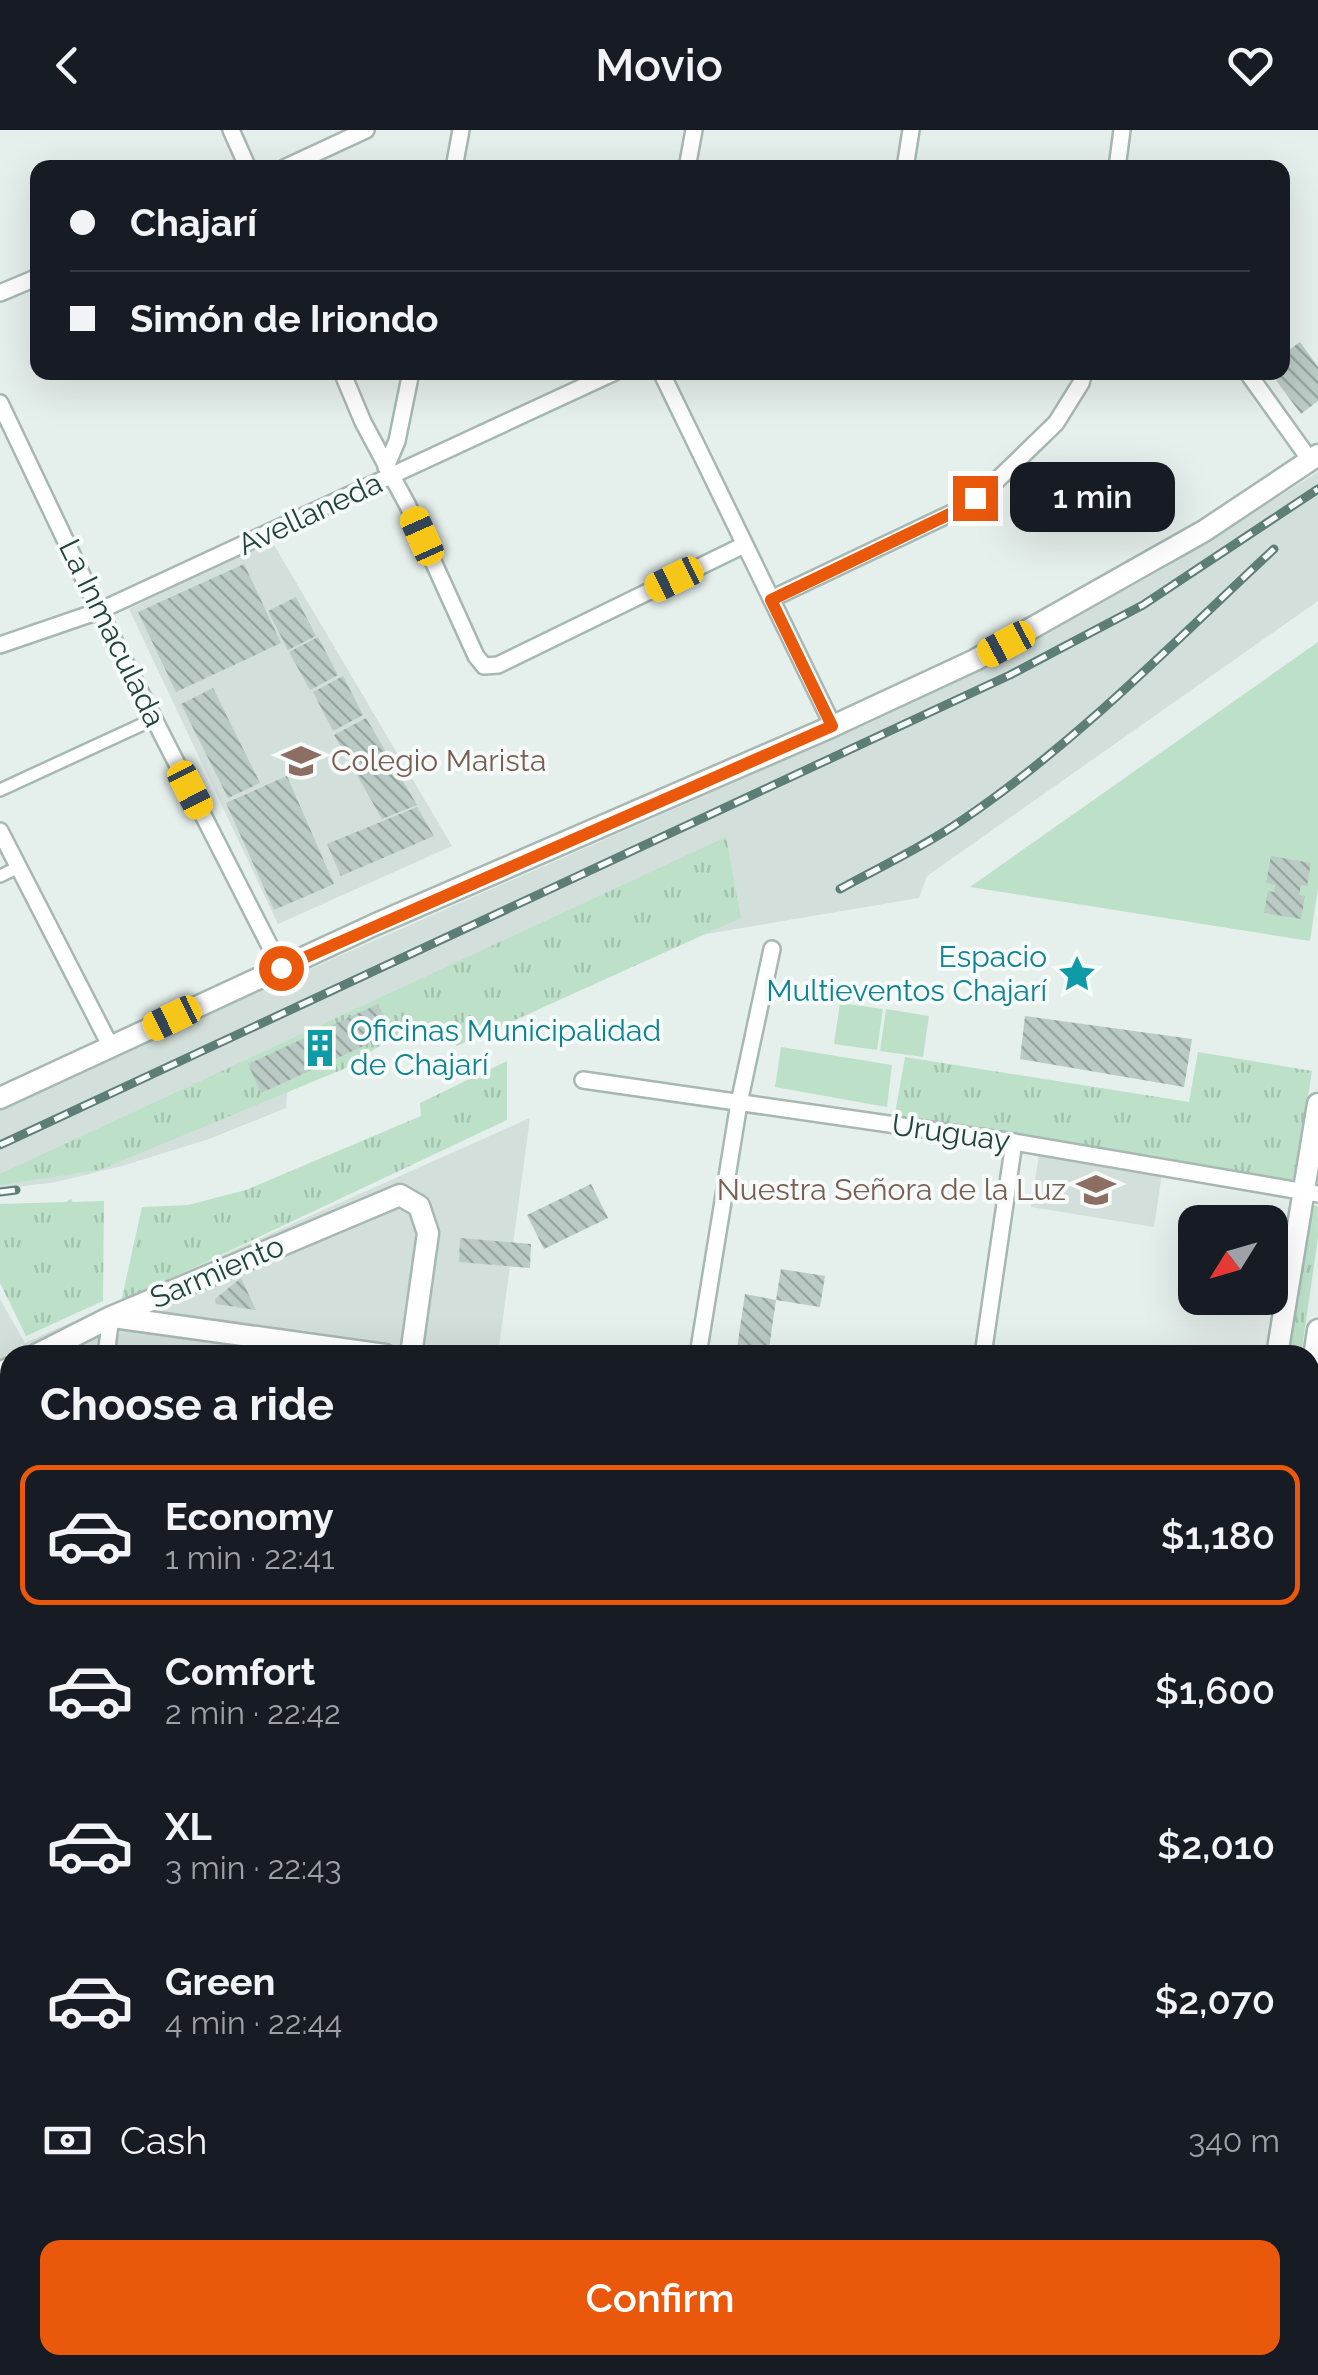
<!DOCTYPE html>
<meta charset="utf-8">
<style>
:root{--surface:#171b24;--page:#20242c;--text:#f1f3f6;--muted:#9ea1a6;--line:#363941;--accent:#ea580c}
body{margin:0;font-family:Raleway,sans-serif;background:var(--page);color:var(--text);height:100vh;display:flex;flex-direction:column;font-size:38px;white-space:nowrap}
*{box-sizing:border-box;margin:0}
p{font-size:32px;color:var(--muted)}
.icon{flex:none;width:55px;height:55px;fill:none;stroke:currentColor;stroke-width:2;stroke-linecap:round;stroke-linejoin:round}
.map{position:relative;flex:1;overflow:hidden}
.panel{position:absolute;left:0px;top:1215px;width:1320px;height:1030px;display:flex;flex-direction:column;background:var(--surface);border-radius:30px 30px 0 0;box-shadow:0 10px 40px #0002}
.panel>*{flex:none}
.top-card{position:absolute;left:30px;top:30px;width:1260px;height:220px;border-radius:20px;box-shadow:0 10px 40px #0002;display:grid;align-content:center;height:220px;padding:0 40px;background:var(--surface)}
.needle{width:65px;rotate:233deg}
.buttons{position:absolute;left:1178px;top:1075px;display:grid;gap:20px}
.buttons a{display:grid;place-items:center;width:110px;height:110px;border-radius:20px;background:var(--surface);box-shadow:0 10px 40px #0002;font-size:50px}
.end{position:absolute;width:45px;height:45px;margin:-22px;border:12px solid #ea580c;background:#fff;box-shadow:0 0 0 5px #fff}
.from{border-radius:50%}
.bubble{position:absolute;height:70px;border-radius:20px;background:var(--surface);box-shadow:0 10px 40px #0002;font-size:32px;font-weight:600;line-height:70px;text-align:center}
.car{position:absolute;width:30px;height:60px;margin:-30px -15px;border-radius:12px;box-shadow:0 0 8px 2px #0007;background:linear-gradient(#f5c518 24%,#345 0 40%,#f5c518 0 76%,#345 0 86%,#f5c518 0)}
.top-card b{display:flex;align-items:center;gap:35px;height:95px;font-size:38px}
.top-card b+b{border-top:2px solid var(--line)}
.top-card i{width:25px;height:25px;background:var(--text)}
ul{padding:0;list-style:none}
li{display:flex;align-items:center;gap:30px;height:140px;margin:0 20px 15px;padding:0 20px;border:5px solid transparent;border-radius:20px}
li div{flex:1}
li b{display:block;font-size:38px}
li em{font-style:normal;font-weight:600}
li.selected{border-color:var(--accent)}
li>.icon{width:90px;height:90px;stroke-width:1.5}
h2{padding:0 40px;font-size:45px;line-height:120px}
.pay{display:flex;align-items:center;gap:25px;height:110px;padding:0 40px;font-size:38px}
.pay p{margin-inline-start:auto}
.action{display:flex;gap:20px;margin-top:auto;padding:20px 40px}
.action a{flex:1;height:115px;border-radius:20px;background:var(--accent);color:#fff;font-size:40px;font-weight:600;line-height:115px;text-align:center}
header{display:flex;justify-content:space-between;align-items:center;height:130px;padding:0 40px;background:var(--surface);font-size:45px;font-weight:600}
.map>svg:first-child{display:block}
</style>
<header><svg class="icon" aria-label="back" viewBox="0 0 24 24"><path d="M15 5l-7 7 7 7"/></svg>Movio<svg class="icon" aria-label="heart" viewBox="0 0 24 24"><path d="M12 20l-8-8c-3-5 5-10 8-4 3-6 11-1 8 4z"/></svg></header>
<div class="map">
<svg width="1318" height="2245" viewBox="0 0 1318 2245">
<defs>
<pattern id="grass-tufts" width="24" height="20" patternUnits="userSpaceOnUse" patternTransform="scale(2.5)"><rect width="24" height="20" fill="#bce1c8"/><path d="M3 7l-1-3M5 7V3M7 7l1-3M15 17l-1-3M17 17v-4M19 17l1-3" fill="none" stroke="#a1c2ad"/></pattern>
<pattern id="building-back-hatch" width="6" height="6" patternUnits="userSpaceOnUse" patternTransform="scale(2.5)"><rect width="6" height="6" fill="#bacac4"/><path d="M-1 5l2 2M0 0l6 6M5-1l2 2" fill="none" stroke="#97a6a0"/></pattern>
</defs>
<rect width="100%" height="100%" fill="#e5efeb"/>
<!-- built -->
<path fill="#d3dfda" d="M1318,342V471L927,746L919,768L700,805L654,824L479,908L441,888L288,953L286,978L209,1009L122,1036L56,1052L0,1059V975L861,597L963,549L1167,437Z
M271,410L452,716L278,794L129,479Z
M530,988L498,1225H10V1365L0,1370V1169L25,1213Z
M1039,1024L1162,1043L1154,1097L1031,1077Z
M1310,1546L1318,1547V1635L1310,1634Z
M136,2235H359L358,2245H134Z"/>
<!-- grass -->
<path fill="url(#grass-tufts)" d="M726,707L741,788L457,916L414,893L346,938L99,1040L0,1055V1044Z
M1198,922L1312,941L1295,1053L894,989L905,927L1189,972Z
M507,931V990L121,1172L142,1077L188,1075L246,1060L421,986L420,973Z
M71,1069L73,1072L104,1071L103,1171L26,1206L0,1153V1074L66,1072Z
M1310,1075L1318,1076V1108L1301,1225H1289Z
M561,2235H816L814,2245H560Z"/>
<!-- pitch -->
<path fill="#bce1c8" d="M1318,512V758L1310,811L970,757Z
M840,873L883,879L877,920L834,914Z
M886,879L929,886L923,927L880,921Z
M781,917L892,935L887,977L775,957Z"/>
<!-- building -->
<path fill="url(#building-back-hatch)" d="M1300,212L1318,237V271L1301,284L1270,242H1282V225Z
M244,434L281,513L176,562L138,482Z
M296,467L316,506L288,520L268,481Z
M318,507L338,545L310,560L289,522Z
M343,546L363,585L333,601L313,562Z
M213,558L260,653L228,668L181,574Z
M366,588L417,675L382,689L334,605Z
M287,646L334,754L274,780L226,673Z
M417,677L434,706L341,746L327,714Z
M1271,726L1311,733L1307,756L1301,755L1299,765L1305,766L1301,789L1264,783L1268,761L1274,762L1275,755L1266,753Z
M378,874L392,903L261,963L248,934Z
M1025,886L1192,909L1184,957L1020,929Z
M591,1054L608,1088L544,1119L527,1085Z
M460,1108L531,1114L530,1138L459,1132Z
M781,1139L825,1146L820,1177L776,1170Z
M241,1148L256,1180L216,1174L215,1169Z
M745,1164L776,1170L768,1225H736Z"/>
<g fill="none" stroke-linecap="round" stroke-linejoin="round">
<!-- pedestrian casing -->
<g stroke="#a7b8b3" stroke-width="16">
<path id="pedestrian" d="M0,660L154,589
M0,746L19,737"/>
</g>
<!-- minor casing -->
<g stroke="#a7b8b3" stroke-width="20">
<path id="minor" d="M231,0L248,38
M284,38L366,0
M454,38L461,0
M687,38L694,0
M905,38L911,0
M1117,38L1122,0
M0,163L38,147
M342,242L363,292L408,376L476,526L484,536L498,535L744,415
M661,242L833,596
M1247,242L1310,330
M0,273L99,481L281,838
M386,337L397,311L411,242
M771,469L958,380L991,356L1056,293L1081,253L1084,242
M0,515L99,481L615,242
M0,701L111,917
M583,950L1014,1012L1318,1064
M106,1225L111,1187
M698,1225L739,973L772,819
M983,1225L1014,1012
M0,1470L10,1471
M1310,1651L1318,1653
M0,1759L10,1761
M1310,1939L1318,1940
M0,1994L10,1930
M0,2042L10,2044
M1310,2228L1318,2229
M540,2245L541,2235
M828,2245L830,2235"/>
</g>
<!-- tertiary casing -->
<g stroke="#a7b8b3" stroke-width="25">
<path id="tertiary" d="M0,968L374,795L833,596L975,530L1204,401L1318,325
M113,1187L385,1225
M36,1225L111,1187L400,1065L419,1076L428,1103L411,1225
M1277,1225L1318,974
M0,1243L10,1238
M1310,1255L1318,1200
M1310,1342L1318,1343
M1310,1368L1318,1369
M260,2245L261,2235"/>
</g>
<!-- secondary casing -->
<g stroke="#a2bcb4" stroke-width="28">
<path id="secondary" d="M1123,2245L1125,2235
M1164,2245L1166,2235"/>
</g>
<!-- pedestrian -->
<use href="#pedestrian" stroke="#fff" stroke-width="11"/>
<!-- minor -->
<use href="#minor" stroke="#fff" stroke-width="15"/>
<!-- tertiary -->
<use href="#tertiary" stroke="#fff" stroke-width="20"/>
<!-- secondary -->
<use href="#secondary" stroke="#fff" stroke-width="22"/>
<!-- rail casing -->
<g stroke="#5d7e76" stroke-width="9">
<path id="rail" d="M840,759C880,737 923,717 961,691C1075,614 1173,513 1274,419
M0,1015L1010,545L1143,475L1318,359
M0,1062L16,1060"/>
</g>
<!-- rail -->
<use href="#rail" stroke="#f6fbf9" stroke-width="5" stroke-dasharray="15" stroke-linecap="butt"/>
</g>
<g fill="none" stroke-linecap="round" stroke-linejoin="round">
<!-- route -->
<path stroke="#ea580c" stroke-width="12" d="M281,838L832,596L771,470L958,380L975,368"/>
</g>
<!-- icons -->
<defs>
<g id="school-bare" transform="scale(3)"><path d="M0-5L7-2L0 1L-7-2ZM-4 1L0 2.5L4 1V4Q0 6-4 4Z" fill="#8d6e63" stroke="#f6fbf9" stroke-width="2.5" paint-order="stroke"/></g>
<g id="sight-bare" transform="scale(3)"><path d="M0-6L1.8-2.2L6-1.7L2.9 1.2L3.7 5.4L0 3.3L-3.7 5.4L-2.9 1.2L-6-1.7L-1.8-2.2Z" fill="#0f9aa8" stroke="#f6fbf9" stroke-width="2.5" paint-order="stroke"/></g>
<g id="building-bare" transform="scale(3)"><path d="M-4-6H4V6H1V3H-1V6H-4ZM-2.5-4.3h1.7v1.8h-1.7ZM.8-4.3h1.7v1.8H.8ZM-2.5-1h1.7V.8h-1.7ZM.8-1h1.7V.8H.8Z" fill="#0f9aa8" stroke="#f6fbf9" stroke-width="2.5" paint-order="stroke"/></g>
</defs>
<g fill-rule="evenodd">
<use href="#school-bare" x="301" y="631"/>
<use href="#sight-bare" x="1077" y="844"/>
<use href="#building-bare" x="320" y="918"/>
<use href="#school-bare" x="1096" y="1060"/>
</g>
<g text-anchor="middle" stroke-width="8" stroke-linejoin="round" paint-order="stroke">
<!-- street labels -->
<g font-size="30" fill="#22433b" stroke="#f6fbf9">
<text transform="translate(310 384) rotate(-25)" y="10">Avellaneda</text>
<text transform="translate(112 503) rotate(64)" y="10">La Inmaculada</text>
<text transform="translate(951 1003) rotate(8)" y="10">Uruguay</text>
<text transform="translate(217 1142) rotate(-23)" y="10">Sarmiento</text>
</g>
<!-- education labels -->
<g font-size="30" fill="#785e54" stroke="#f6fbf9" text-anchor="start">
<text x="331" y="641">Colegio Marista</text>
<text x="1066" y="1070" text-anchor="end">Nuestra Señora de la Luz</text>
</g>
<!-- culture labels -->
<g font-size="30" fill="#0d838f" stroke="#f6fbf9" text-anchor="end">
<text x="1047" y="837">Espacio<tspan x="1047" dy="34">Multieventos Chajarí</tspan></text>
<text x="350" y="911" text-anchor="start">Oficinas Municipalidad<tspan x="350" dy="34">de Chajarí</tspan></text>
</g>
</g>
</svg>
<div class="buttons">
<a><svg class="needle" viewBox="-14 -14 28 28"><path d="M0-13l5 13h-10z" fill="#e53935"/><path d="M0 13l5-13h-10z" fill="#9ea1a6"/></svg></a>
</div>
<i class="end from" style="left:281px;top:838px"></i>
<i class="end" style="left:975px;top:368px"></i>
<div class="bubble" style="left:1010px;top:332px;width:165px">1 min</div>
<i class="car" style="left:422px;top:406px;rotate:336deg"></i>
<i class="car" style="left:674px;top:449px;rotate:244deg"></i>
<i class="car" style="left:1006px;top:514px;rotate:242deg"></i>
<i class="car" style="left:190px;top:660px;rotate:153deg"></i>
<i class="car" style="left:172px;top:888px;rotate:244deg"></i>
<div class="top-card">
<b><i class="from"></i>Chajarí</b>
<b><i></i>Simón de Iriondo</b>
</div>
<section class="panel">
<h2>Choose a ride</h2>
<ul>
<li class="selected"><svg class="icon" aria-label="car" viewBox="0 0 24 24"><path d="M5 17H2v-5l4-1 3-4h7l3 4 3 1v5h-3M9 17h6M6 11h13"/><circle cx="7" cy="17" r="2"/><circle cx="17" cy="17" r="2"/></svg><div><b>Economy</b><p>1 min · 22:41</p></div><em>$1,180</em></li>
<li><svg class="icon" aria-label="car" viewBox="0 0 24 24"><path d="M5 17H2v-5l4-1 3-4h7l3 4 3 1v5h-3M9 17h6M6 11h13"/><circle cx="7" cy="17" r="2"/><circle cx="17" cy="17" r="2"/></svg><div><b>Comfort</b><p>2 min · 22:42</p></div><em>$1,600</em></li>
<li><svg class="icon" aria-label="car" viewBox="0 0 24 24"><path d="M5 17H2v-5l4-1 3-4h7l3 4 3 1v5h-3M9 17h6M6 11h13"/><circle cx="7" cy="17" r="2"/><circle cx="17" cy="17" r="2"/></svg><div><b>XL</b><p>3 min · 22:43</p></div><em>$2,010</em></li>
<li><svg class="icon" aria-label="car" viewBox="0 0 24 24"><path d="M5 17H2v-5l4-1 3-4h7l3 4 3 1v5h-3M9 17h6M6 11h13"/><circle cx="7" cy="17" r="2"/><circle cx="17" cy="17" r="2"/></svg><div><b>Green</b><p>4 min · 22:44</p></div><em>$2,070</em></li>
</ul>
<div class="pay"><svg class="icon" aria-label="cash" viewBox="0 0 24 24"><path d="M3 7h18v10H3z"/><circle cx="12" cy="12" r="2"/></svg>Cash<p>340 m</p></div>
<div class="action"><a>Confirm</a></div>
</section>
</div>
